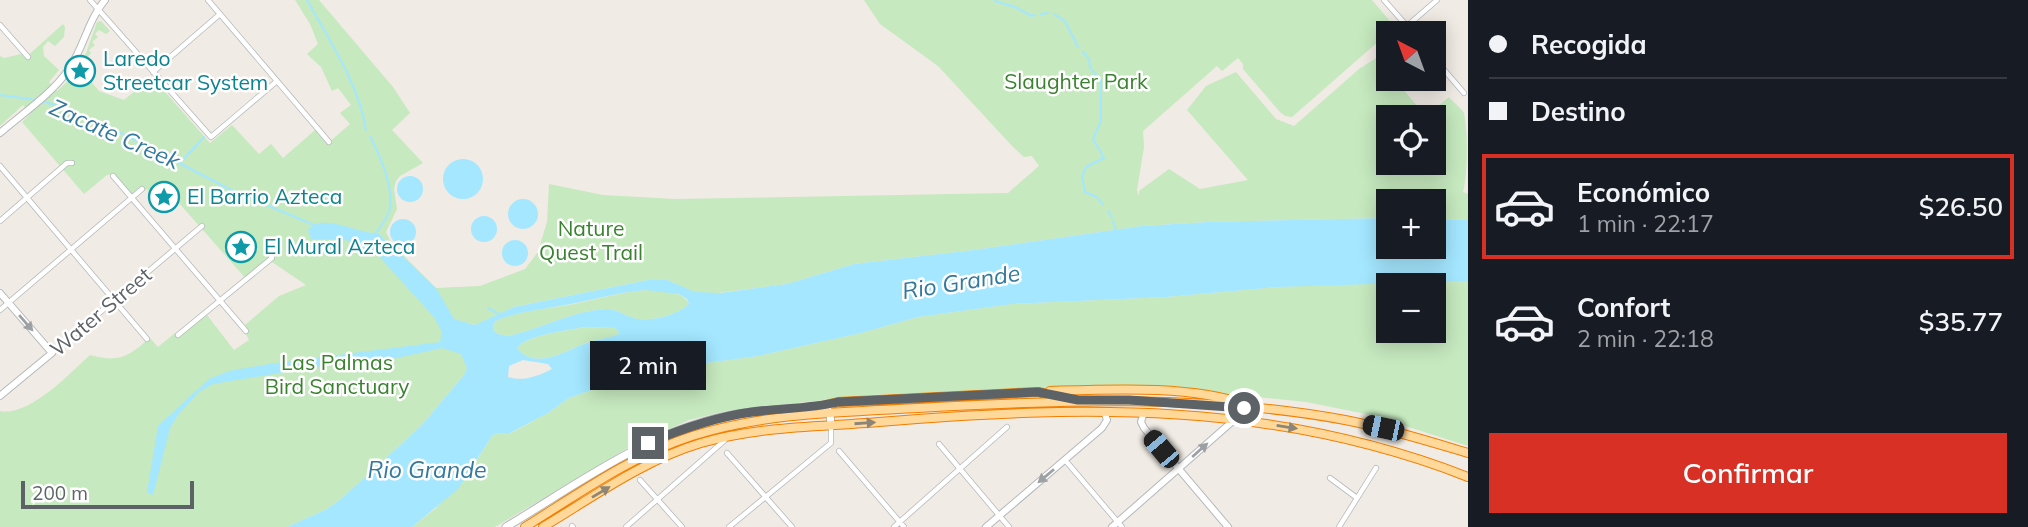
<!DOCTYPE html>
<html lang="es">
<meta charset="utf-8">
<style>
:root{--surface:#171b24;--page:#20242c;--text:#f1f3f6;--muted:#9ea1a6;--line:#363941;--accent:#d93025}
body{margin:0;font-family:Mulish,sans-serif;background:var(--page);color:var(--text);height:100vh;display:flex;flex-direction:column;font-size:26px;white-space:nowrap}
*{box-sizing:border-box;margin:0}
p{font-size:23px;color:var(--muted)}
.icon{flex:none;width:38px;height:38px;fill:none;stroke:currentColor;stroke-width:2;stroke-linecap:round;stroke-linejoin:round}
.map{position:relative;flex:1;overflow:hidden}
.sheet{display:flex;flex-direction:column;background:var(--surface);width:560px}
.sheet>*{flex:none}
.guide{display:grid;align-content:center;height:154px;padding:0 21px;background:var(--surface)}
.needle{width:46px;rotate:319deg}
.controls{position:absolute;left:1376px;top:21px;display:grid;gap:14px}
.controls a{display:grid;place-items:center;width:70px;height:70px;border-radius:0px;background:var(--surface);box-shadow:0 4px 18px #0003;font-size:35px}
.scale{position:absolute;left:21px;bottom:18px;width:173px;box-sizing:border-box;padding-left:7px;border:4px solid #5c6266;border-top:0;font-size:19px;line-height:24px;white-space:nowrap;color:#5c6266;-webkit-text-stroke:5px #fff;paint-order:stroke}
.end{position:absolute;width:32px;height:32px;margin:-16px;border:9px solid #5c6266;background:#fff;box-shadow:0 0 0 4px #fff}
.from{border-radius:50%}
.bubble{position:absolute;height:49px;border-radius:0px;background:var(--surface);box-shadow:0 4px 18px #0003;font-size:23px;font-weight:600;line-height:49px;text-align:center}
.car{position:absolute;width:21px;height:42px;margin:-21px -10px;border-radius:9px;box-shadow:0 0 5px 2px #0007;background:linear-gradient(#222 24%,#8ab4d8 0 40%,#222 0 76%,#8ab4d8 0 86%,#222 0)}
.guide b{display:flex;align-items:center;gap:24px;height:66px;font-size:26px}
.guide b+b{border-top:2px solid var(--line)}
.guide i{width:18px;height:18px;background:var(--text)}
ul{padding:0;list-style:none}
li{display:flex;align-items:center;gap:21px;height:105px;margin:0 14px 10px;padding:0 7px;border:4px solid transparent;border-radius:0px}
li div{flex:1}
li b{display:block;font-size:26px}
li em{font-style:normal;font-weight:600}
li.on{border-color:var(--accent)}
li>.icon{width:63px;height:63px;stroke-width:1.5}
.primary-button{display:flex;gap:14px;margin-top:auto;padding:14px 21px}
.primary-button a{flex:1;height:80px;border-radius:0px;background:var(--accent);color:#fff;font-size:28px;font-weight:600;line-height:80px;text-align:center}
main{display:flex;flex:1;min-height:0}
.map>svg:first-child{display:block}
</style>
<main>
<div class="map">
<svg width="1468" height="527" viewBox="0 0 1468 527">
<rect width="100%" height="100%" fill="#f0ebe4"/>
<!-- green -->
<path fill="#c6e9bf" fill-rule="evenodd" d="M295,0H319L393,87L410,113L392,130L423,163L400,176L396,181L394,189L397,209L386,232L392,244L436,288L480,286L525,269L538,252L547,222L549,184L603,195L675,199L1008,193L1039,166L1032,156L1024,157L1013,147L938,66L880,24L864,0H1372L1395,27L1292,117L1285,116L1280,112L1243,69V64L1238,58L1222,71L1217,66L1143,131L1144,147L1137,190L1139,196V191L1169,169L1200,189L1248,180L1187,110L1206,86L1236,72L1276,119L1294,126L1359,69L1376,58L1388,71V79H1394L1426,116L1449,97C1453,102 1461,108 1464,113C1468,132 1468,173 1463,192L1468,194V220L1433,219V201H1388V218L1208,222L1142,226L974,250L854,264L787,284L710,294L694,292L667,280H648L514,307L476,325L455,320L467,368L464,375L421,426L341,499L327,509L287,527H0V411C29,417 69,374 90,355C120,363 127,357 150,338L158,347L175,333L179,337L207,315L234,350L249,340L246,334L249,330L245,325L279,296L306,285L272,262L248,281L178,202L167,212L147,189L145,191L141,187L132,195L113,174L107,175L84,194L22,122L30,114L23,105L0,126V56L4,58L21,54L25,58L63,24L65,27L64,37L55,46L48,41L43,47L44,56L59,70L49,82L57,91L80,70L97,22L101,21L110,31L106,34L99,30L95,34L98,37L92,42L95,45L89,50L91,53L86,59L89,62L81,70L99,91L124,100L152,77L210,143L232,125L259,154L271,144L283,158L315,130L327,144L350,124L340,113L351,105L338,88L332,91L321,67L307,54L318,44L310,24ZM1388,117H1433V163H1388Z
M1411,281H1468V446L1371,415L1306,402L1207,392L1112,386L870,395L726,411L689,420L626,449L495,527H412L435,509L470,471L492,436L497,433H511L548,413L569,398L603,386L699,364L758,356L861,333L918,317L1012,304L1166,297L1277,287ZM1388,285H1433V331H1388Z
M646,290C660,290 683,290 689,304C677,315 655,321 638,319C628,318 618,309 608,309C573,310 542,329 508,336L498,334L493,330L494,323L497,320C522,310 547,309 574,304C598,299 621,292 646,290Z
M585,327L615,328L620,333C612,338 599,339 588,342C569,349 535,372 517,348C529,334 567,331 585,327Z"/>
<!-- water -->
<path fill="#a4e7ff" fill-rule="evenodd" d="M443 179a20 20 0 1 1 40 0a20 20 0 1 1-40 0Z
M397 189a13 13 0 1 1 26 0a13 13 0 1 1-26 0Z
M508 214a15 15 0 1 1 30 0a15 15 0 1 1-30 0Z
M471 229a13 13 0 1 1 26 0a13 13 0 1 1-26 0Z
M1388,218V247H1433V219L1468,220V281L1277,287L1166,297L1012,304L918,317L861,333L758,356L699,364L603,386L569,398L548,413L510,433H497L492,436L458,489L412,527H287L327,509L341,499L421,426L464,375L467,368L461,354L442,348L392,359L327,365L213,384L199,392L178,415L170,428L153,495L147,492L158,426L209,379L229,371L275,363L440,342L442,332L434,317L376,253L343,239H311L308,230C324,211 359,235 378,233L436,288L454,319L475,325L514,307L648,280H667L695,292L720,293L787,284L854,264L974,250L1142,226L1208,222ZM646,290L679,294L687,299L689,304C677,315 655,321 638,319C628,318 618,309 608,309C573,310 542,329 508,336L498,334L493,330L494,323L497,320C521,311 545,309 571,304C596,299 620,292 646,290ZM584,327L615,328L620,333C612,338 599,339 589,342C568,349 536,372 517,348C528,334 567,331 584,327ZM523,360L548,364L552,369C538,376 524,382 508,377L509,366Z
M390 232a13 13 0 1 1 26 0a13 13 0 1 1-26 0Z
M502 253a13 13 0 1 1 26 0a13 13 0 1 1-26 0Z"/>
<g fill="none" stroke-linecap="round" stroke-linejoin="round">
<!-- stream -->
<path stroke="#a4e7ff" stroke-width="2" d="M307,0C329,40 359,84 366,130
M995,1L1015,7L1032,16L1035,15
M1041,14L1048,13
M1054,14L1065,21L1078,47
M1083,52L1089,59L1090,68L1101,80V121L1093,139L1104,158L1086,167L1082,176L1085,192L1097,197L1103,205
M0,95L37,100
M43,101L108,126L231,190L314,225
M370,136C379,154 394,187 390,208C389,216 381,226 376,233
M181,162L204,137
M1108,211L1112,217
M1113,221L1117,233
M488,308L499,314"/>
<!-- minor casing -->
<g stroke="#b4b8bc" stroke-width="6">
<path id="minor" d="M90,0L211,137L277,81
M208,0L329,142
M1384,0L1413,33
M0,25L28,57
M1407,26L1437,0
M1433,57L1464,93
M153,72L220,14
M0,166L147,339
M113,176L246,331
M0,221L67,163H72
M0,310L142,189
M178,335L272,258L271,255
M52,353L202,226
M939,444L1009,527
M839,451L904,527
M727,453L792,527
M1065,460L1122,527
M1330,478L1357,498
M640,480L682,527
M572,526L573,527
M626,527L725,440
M729,527L831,443V426
M894,527L1007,427
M1339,527L1376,468"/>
</g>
<!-- tertiary casing -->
<g stroke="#b4b8bc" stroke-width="8">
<path id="tertiary" d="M0,133C23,113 52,94 69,69C84,47 88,20 105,0
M0,293L52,353L0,396
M1144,412L1141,422L1144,428L1228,527
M986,527L1102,428L1107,420L1104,411
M1112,527L1234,420"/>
</g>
<!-- secondary casing -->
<g stroke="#b3b9bd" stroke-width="9">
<path id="secondary" d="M506,527C576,485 646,433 727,416C757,409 787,410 818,407L828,410L830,414L831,425"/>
</g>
<!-- trunk casing -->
<g stroke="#f37e00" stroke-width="10">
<path id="trunk" d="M1050,391C1113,389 1190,385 1249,405
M818,407L838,402L1038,392L1065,398
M525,527C578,494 633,455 692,436C764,413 843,412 918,408C1060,400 1204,394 1345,420C1387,428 1428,441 1468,453
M543,527C593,497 644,460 701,443C760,426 819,427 879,422C1083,405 1275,401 1468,477"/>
</g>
<!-- minor -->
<use href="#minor" stroke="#fff" stroke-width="4.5"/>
<!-- tertiary -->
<use href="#tertiary" stroke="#fff" stroke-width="6"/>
<!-- secondary -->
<use href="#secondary" stroke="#fff" stroke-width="7"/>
<!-- trunk -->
<use href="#trunk" stroke="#ffd89a" stroke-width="8"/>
</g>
<!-- one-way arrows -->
<defs><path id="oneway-solid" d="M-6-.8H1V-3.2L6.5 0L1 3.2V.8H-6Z" transform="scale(1.75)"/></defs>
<g fill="#9da1a3">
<use href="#oneway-solid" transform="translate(26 323) rotate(49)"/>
<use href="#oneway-solid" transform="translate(1200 450) rotate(-42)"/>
<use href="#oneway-solid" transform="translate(1046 476) rotate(140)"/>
</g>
<g fill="#8d8576">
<use href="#oneway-solid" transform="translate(865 423) rotate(-4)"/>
<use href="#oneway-solid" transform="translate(1287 427) rotate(9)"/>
<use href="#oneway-solid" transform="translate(601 492) rotate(-31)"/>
</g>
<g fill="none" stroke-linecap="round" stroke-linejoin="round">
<!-- route -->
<path stroke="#5c6266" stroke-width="9" d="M648,443C681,429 715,417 752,412C781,408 809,409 838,402L1038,392L1078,400H1129L1244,408"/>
</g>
<!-- icons -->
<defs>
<g id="sight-ring" transform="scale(1.575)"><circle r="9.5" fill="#fff" stroke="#0f9aa8" stroke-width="1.5"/><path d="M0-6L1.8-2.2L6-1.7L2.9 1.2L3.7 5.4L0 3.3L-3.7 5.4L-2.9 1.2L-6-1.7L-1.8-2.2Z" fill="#0f9aa8"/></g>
</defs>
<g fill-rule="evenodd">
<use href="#sight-ring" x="80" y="71"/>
<use href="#sight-ring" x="164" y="197"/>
<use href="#sight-ring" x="241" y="247"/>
</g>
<g text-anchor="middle" stroke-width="5" stroke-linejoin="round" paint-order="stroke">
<!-- culture labels -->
<g font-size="21" fill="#0d838f" stroke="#fff" text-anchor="start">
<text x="103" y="66">Laredo<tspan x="103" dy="24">Streetcar System</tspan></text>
<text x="187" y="204">El Barrio Azteca</text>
<text x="264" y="254">El Mural Azteca</text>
</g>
<!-- park labels -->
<g font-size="21" fill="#39822e" stroke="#fff">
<text x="1076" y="89">Slaughter Park</text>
<text x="591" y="236">Nature<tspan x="591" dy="24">Quest Trail</tspan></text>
<text x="337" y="370">Las Palmas<tspan x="337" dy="24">Bird Sanctuary</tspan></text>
</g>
<!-- street labels -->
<g font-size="21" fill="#5c6266" stroke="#fff">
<text transform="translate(101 312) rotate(-40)" y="7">Water Street</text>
</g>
<!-- water labels -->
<g font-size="23" font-style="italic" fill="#33789d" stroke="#fff">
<text transform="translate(115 134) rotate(24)" y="8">Zacate Creek</text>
<text transform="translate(961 282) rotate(-9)" y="8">Rio Grande</text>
<text x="427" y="478">Rio Grande</text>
</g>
</g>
</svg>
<div class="controls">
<a><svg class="needle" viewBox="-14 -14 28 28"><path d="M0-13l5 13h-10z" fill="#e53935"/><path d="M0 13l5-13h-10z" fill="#9ea1a6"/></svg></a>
<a><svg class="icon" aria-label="locate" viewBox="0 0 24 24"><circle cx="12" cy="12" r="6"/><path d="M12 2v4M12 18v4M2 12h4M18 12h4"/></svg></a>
<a>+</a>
<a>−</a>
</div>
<div class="scale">200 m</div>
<i class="end from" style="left:1244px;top:408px"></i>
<i class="end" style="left:648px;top:443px"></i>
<div class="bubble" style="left:590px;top:341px;width:116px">2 min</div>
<i class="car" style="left:1383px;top:428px;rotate:282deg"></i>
<i class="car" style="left:1161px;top:449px;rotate:320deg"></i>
</div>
<section class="sheet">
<div class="guide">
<b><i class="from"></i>Recogida</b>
<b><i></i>Destino</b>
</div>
<ul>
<li class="on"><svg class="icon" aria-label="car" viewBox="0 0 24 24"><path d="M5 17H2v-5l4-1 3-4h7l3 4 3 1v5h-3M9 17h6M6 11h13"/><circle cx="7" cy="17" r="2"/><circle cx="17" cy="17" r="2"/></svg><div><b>Económico</b><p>1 min · 22:17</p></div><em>$26.50</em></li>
<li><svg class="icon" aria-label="car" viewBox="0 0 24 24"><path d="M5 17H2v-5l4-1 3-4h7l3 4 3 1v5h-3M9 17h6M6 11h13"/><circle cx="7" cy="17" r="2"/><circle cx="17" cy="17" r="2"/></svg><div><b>Confort</b><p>2 min · 22:18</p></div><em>$35.77</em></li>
</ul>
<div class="primary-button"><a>Confirmar</a></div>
</section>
</main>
